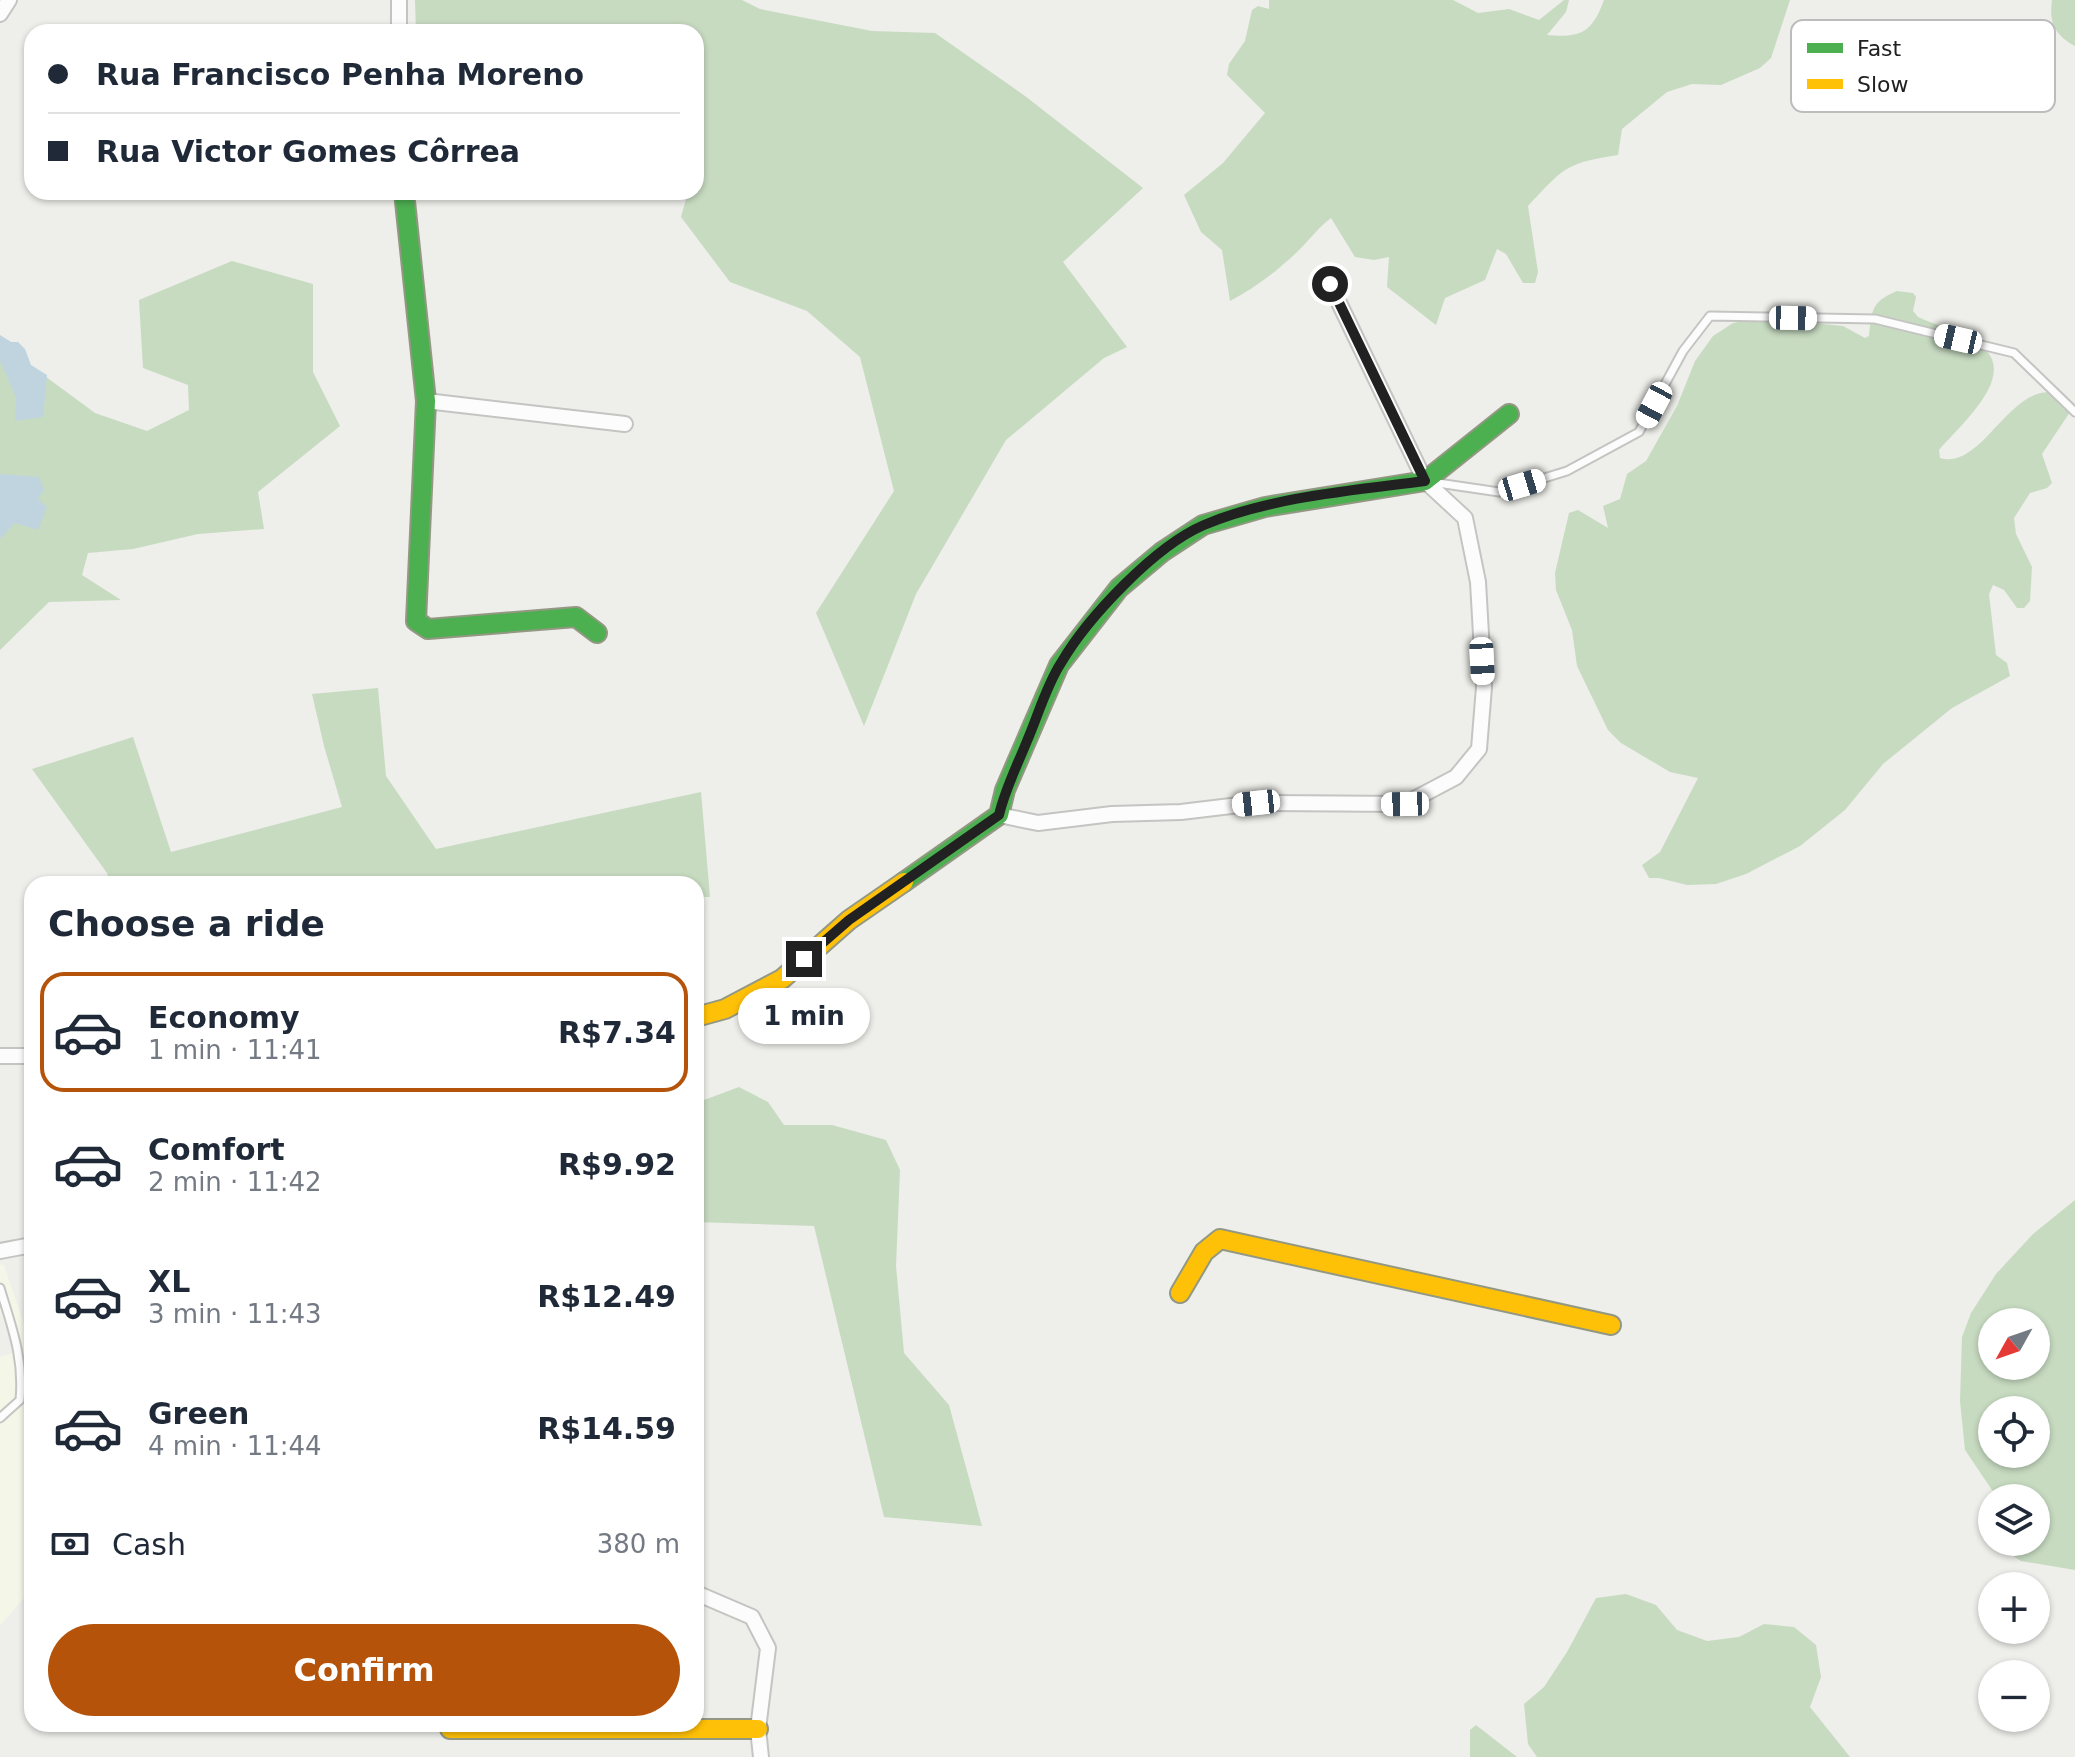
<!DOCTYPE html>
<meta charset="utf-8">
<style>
:root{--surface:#fff;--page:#f2f2f3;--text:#1f2937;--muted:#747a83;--line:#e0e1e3;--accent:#b45309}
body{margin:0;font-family:"DejaVu Sans",sans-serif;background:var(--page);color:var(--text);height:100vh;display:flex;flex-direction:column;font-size:30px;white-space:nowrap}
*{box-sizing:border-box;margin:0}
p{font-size:26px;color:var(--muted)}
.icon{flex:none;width:44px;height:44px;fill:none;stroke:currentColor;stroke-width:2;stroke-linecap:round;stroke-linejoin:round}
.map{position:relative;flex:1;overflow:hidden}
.panel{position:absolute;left:24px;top:876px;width:680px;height:856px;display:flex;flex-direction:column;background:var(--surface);border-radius:24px;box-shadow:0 2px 6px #0004}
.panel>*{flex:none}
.top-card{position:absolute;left:24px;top:24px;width:680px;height:176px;border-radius:24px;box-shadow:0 2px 6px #0004;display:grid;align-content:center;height:176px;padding:0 24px;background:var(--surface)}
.needle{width:52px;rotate:230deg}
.controls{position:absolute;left:1978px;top:1308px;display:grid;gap:16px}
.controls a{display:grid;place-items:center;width:72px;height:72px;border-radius:50%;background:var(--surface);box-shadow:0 2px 6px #0004;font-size:40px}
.end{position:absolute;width:36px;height:36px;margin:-18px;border:10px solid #212121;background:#fff;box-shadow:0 0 0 4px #fff}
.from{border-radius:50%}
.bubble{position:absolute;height:56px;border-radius:28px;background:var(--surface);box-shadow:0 2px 6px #0004;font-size:26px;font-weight:800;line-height:56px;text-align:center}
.car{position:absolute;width:24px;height:48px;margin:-24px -12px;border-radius:10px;box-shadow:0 0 6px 2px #0007;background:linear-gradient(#fff 24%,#345 0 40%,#fff 0 76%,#345 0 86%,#fff 0)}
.top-card b{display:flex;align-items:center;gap:28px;height:76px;font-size:30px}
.top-card b+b{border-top:2px solid var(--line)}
.top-card i{width:20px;height:20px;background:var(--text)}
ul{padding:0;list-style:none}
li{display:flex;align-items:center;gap:24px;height:120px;margin:0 16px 12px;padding:0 8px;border:4px solid transparent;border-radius:24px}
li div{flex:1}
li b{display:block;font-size:30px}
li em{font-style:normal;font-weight:800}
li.selected{border-color:var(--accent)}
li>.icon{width:72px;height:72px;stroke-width:1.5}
h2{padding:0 24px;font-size:36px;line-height:96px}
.pay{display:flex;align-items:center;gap:20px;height:88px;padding:0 24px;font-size:30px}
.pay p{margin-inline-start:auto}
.button{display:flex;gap:16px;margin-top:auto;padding:16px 24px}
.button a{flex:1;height:92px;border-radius:48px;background:var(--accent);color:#fff;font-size:32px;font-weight:800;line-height:92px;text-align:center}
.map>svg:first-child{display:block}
</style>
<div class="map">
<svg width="2075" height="1757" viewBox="0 0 2075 1757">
<rect width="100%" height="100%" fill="#eeeeea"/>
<!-- education -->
<path fill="#f4f6e7" d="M0,1264L4,1265L32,1347V1589L0,1626V1357L14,1352L0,1311Z"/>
<!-- forest -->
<path fill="#c7dbc1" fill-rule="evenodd" d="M415,0H742L760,9L872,31L935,33L1025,96L1143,188L1063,262L1127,347L1104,358L1006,440L916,594L864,726L816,613L894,491L860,357L807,311L730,282L681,217L688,192H696V32H416Z
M1269,0H1453L1478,13L1509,9L1539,20L1564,0H1569L1566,12L1547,35C1581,38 1592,33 1604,0H1790L1771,58L1760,68L1721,85L1692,84L1667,92L1622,129L1618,155C1565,163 1564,168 1528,206L1538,272L1535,283H1523L1506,254L1497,249L1485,280L1445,298L1436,325L1387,287L1389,257L1374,260L1355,257L1331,218C1319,227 1311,238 1300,249C1280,269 1255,288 1230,301L1222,250L1201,232L1184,195L1223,163L1265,113L1227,75L1229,64L1245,41L1252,10L1258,6L1269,9Z
M2052,0H2075V46C2054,35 2049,22 2052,0Z
M232,261L313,284V372L340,426L258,492L264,529L198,534L133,549L88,553L82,575L121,600L49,602L0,650V343L95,413L147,431L189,410L188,385L143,368L139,300Z
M1897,291L1913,293L1916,297L1913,311L1918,317C1937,326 1963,332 1980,345C2021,374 1960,425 1939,450L1940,458C1983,471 2011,379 2058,394C2065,397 2068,398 2073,404L2070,412L2042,454L2052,483L2047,488L2030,493L2014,518L2016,534L2032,567L2030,601L2024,608H2017L2004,590L1993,585L1989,594L1996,655L2007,663L2010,676L1952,708L1883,764L1845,810L1800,846L1746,874L1716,884L1687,885L1659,878H1649L1642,865L1660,852L1698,778L1670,772L1621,743L1608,730L1577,666L1572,630L1556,590L1555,573L1569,513L1578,510L1608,528L1603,506L1620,499L1627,474L1646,461L1677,406L1695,361L1713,336L1733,323L1762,318L1843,326L1865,338L1869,336C1872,310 1871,302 1897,291Z
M378,688L386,776L436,849L701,792L710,897H696V884H111L107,873L32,769L133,737L171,852L342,807L324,746L312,694Z
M739,1087L768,1102L784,1125H832L886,1140L900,1170L896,1266L904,1353L949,1405L982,1526L884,1517L814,1226L696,1222V1103Z
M2075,1200V1570L2021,1561L1992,1543L2036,1542V1498H1994V1493L1965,1450L1960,1401L1962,1337L1971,1313L1996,1274L2033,1234ZM2036,1322V1366H1992V1322ZM2036,1410V1454H1992V1410Z
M1626,1594L1656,1605L1677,1630L1707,1641L1739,1637L1764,1624L1794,1627L1816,1645L1821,1677L1810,1707L1850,1757H1537L1528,1744L1524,1704L1544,1687L1567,1652L1596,1598Z
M1476,1725L1517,1757H1470V1730Z"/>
<!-- water -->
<path fill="#c0d4df" d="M0,335L11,342H18L25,349L31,365L47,375L43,417L15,421L16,397L0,361Z
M0,474L39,477L44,490L38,499L47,507L38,530L15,523L0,539Z"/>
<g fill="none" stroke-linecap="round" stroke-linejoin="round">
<!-- lane casing -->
<g stroke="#c4c4c2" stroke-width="11">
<path id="lane" d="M1431,482L1499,492L1567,471L1639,432L1683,351L1710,316L1875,319L2014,353L2075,412
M0,1288C12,1328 24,1358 20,1400L0,1418"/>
</g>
<!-- street casing -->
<g stroke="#c4c4c2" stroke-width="18">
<path id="street" d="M399,0V32
M0,14L9,0
M426,401L625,424
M999,815L1038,823L1112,814L1181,812L1256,803L1405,804L1456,777L1479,749L1484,687L1478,582L1465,518L1425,481L1330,284
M0,1056H32
M0,1251L32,1245
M696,1593L752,1617L768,1648L758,1729L761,1757"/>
</g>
<!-- fast casing -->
<g stroke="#939883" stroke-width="22">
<path id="fast" d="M404,192L426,401L416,621L428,629L576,617L597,633
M904,882L999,815L1005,790L1059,665L1119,588L1162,552L1203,525L1265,507L1425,481L1509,414"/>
</g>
<!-- slow casing -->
<g stroke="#939883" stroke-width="22">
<path id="slow" d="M696,1017L725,1009L782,979L849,920L904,882
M1180,1293L1204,1252L1220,1239L1611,1325
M450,1729H758"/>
</g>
<!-- lane -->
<use href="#lane" stroke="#fcfcfc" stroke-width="7"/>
<!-- street -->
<use href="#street" stroke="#fcfcfc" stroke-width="14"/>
<!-- fast -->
<use href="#fast" stroke="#4caf50" stroke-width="18"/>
<!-- slow -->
<use href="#slow" stroke="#ffc107" stroke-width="18"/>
</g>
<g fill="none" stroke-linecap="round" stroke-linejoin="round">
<!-- route -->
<path stroke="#212121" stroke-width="10" d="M804,959L849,920L999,815C1005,789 1017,766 1027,741C1038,716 1046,686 1061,663C1088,617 1155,546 1204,525C1269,497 1356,490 1425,481L1330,284"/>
</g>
<!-- legend -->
<rect x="1791" y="20" width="264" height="92" rx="12" fill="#fff" stroke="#bcbcbc" stroke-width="2"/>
<rect x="1807" y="43" width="36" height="10" fill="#4caf50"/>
<rect x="1807" y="79" width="36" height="10" fill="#ffc107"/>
<g font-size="22" fill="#212121">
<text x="1857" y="56">Fast</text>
<text x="1857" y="92">Slow</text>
</g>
</svg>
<div class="controls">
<a><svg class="needle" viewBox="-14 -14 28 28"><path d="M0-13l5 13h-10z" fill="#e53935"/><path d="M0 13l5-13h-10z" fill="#747a83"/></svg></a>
<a><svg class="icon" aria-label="locate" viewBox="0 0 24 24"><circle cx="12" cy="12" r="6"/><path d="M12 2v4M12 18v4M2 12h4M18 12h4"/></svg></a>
<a><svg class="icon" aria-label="layers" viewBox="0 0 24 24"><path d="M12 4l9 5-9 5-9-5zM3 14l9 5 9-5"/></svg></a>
<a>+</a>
<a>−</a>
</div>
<i class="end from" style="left:1330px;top:284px"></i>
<i class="end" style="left:804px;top:959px"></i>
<div class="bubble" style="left:738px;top:988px;width:132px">1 min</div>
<i class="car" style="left:1793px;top:318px;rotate:91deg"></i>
<i class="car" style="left:1958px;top:339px;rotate:283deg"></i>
<i class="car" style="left:1654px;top:405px;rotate:208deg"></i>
<i class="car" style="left:1522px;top:485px;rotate:73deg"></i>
<i class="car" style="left:1482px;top:661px;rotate:177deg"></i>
<i class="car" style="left:1256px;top:803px;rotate:264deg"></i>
<i class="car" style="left:1405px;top:804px;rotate:269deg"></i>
<div class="top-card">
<b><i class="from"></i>Rua Francisco Penha Moreno</b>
<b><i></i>Rua Victor Gomes Côrrea</b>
</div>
<section class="panel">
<h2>Choose a ride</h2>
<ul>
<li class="selected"><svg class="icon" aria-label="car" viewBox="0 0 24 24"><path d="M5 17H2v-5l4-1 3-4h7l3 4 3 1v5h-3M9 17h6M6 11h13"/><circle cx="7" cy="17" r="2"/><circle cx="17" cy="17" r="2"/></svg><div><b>Economy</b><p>1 min · 11:41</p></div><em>R$7.34</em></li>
<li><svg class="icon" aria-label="car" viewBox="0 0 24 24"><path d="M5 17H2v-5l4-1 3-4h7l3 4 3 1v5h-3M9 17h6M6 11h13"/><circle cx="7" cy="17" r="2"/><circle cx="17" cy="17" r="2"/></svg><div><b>Comfort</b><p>2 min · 11:42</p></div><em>R$9.92</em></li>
<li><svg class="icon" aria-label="car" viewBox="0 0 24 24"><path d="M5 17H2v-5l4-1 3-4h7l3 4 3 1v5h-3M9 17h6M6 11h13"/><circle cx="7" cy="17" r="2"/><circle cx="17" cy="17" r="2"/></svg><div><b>XL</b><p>3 min · 11:43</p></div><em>R$12.49</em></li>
<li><svg class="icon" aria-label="car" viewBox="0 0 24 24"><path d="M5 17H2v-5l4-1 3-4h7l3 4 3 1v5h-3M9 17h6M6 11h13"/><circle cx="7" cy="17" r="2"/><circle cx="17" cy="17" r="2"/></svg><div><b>Green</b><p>4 min · 11:44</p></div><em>R$14.59</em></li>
</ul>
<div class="pay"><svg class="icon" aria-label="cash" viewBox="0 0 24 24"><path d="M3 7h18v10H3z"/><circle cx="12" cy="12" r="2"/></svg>Cash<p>380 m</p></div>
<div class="button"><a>Confirm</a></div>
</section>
</div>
